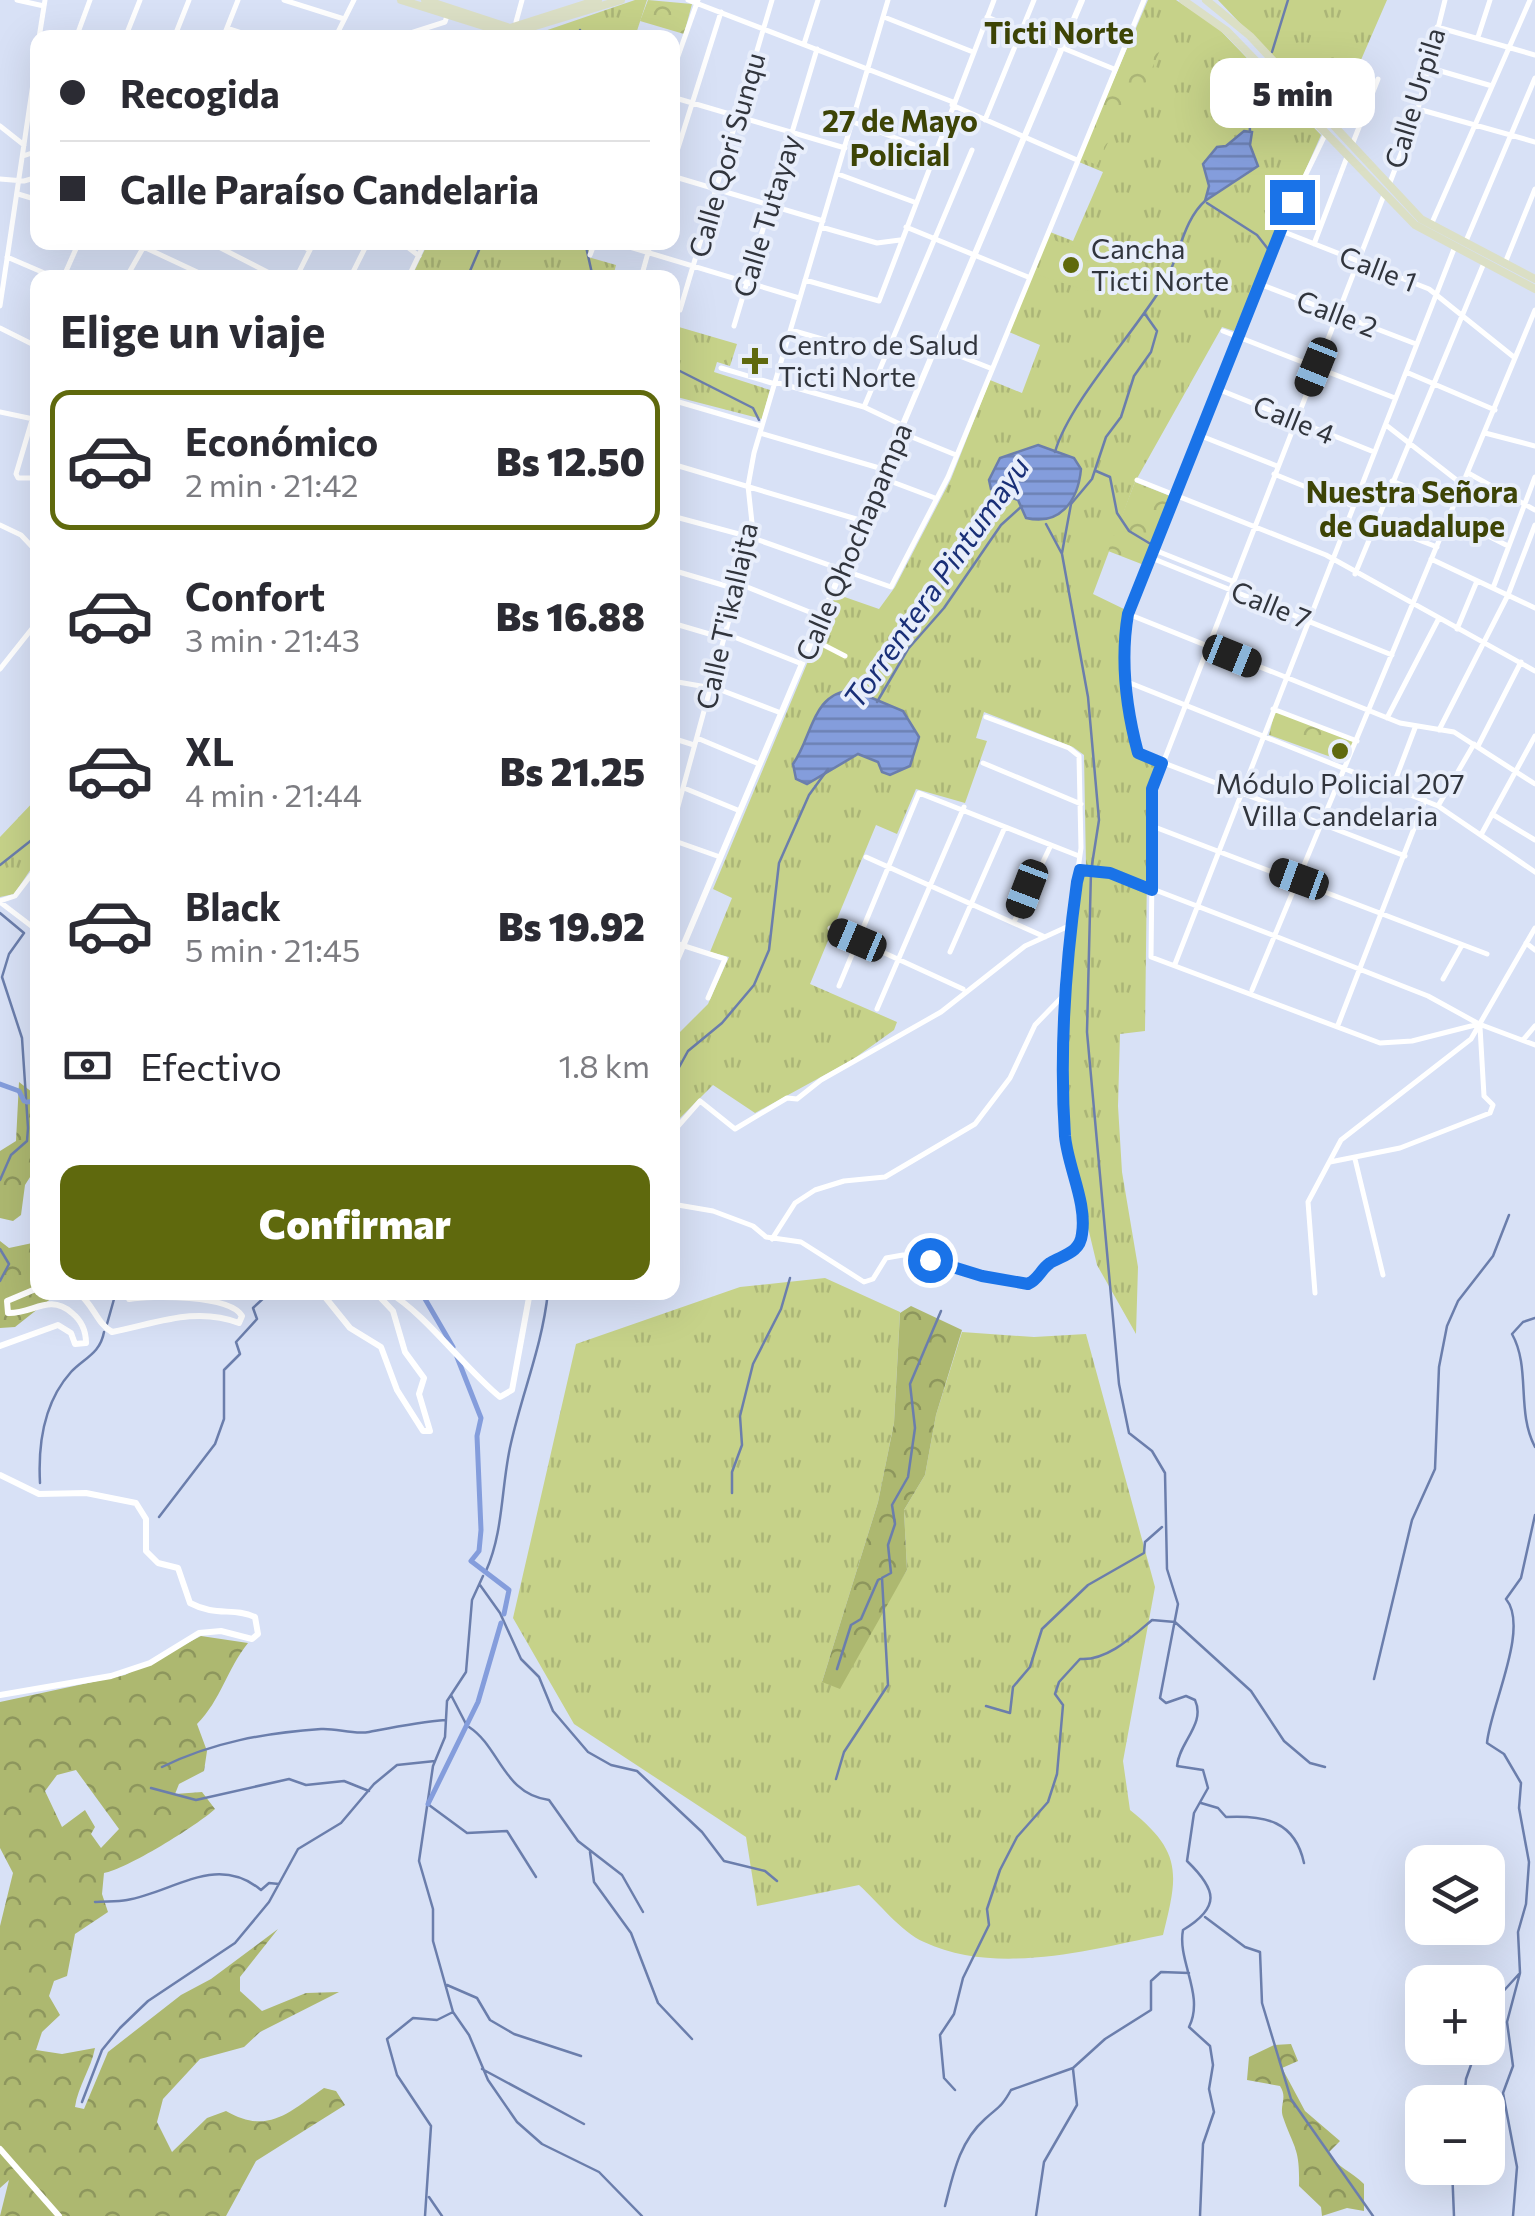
<!DOCTYPE html>
<html lang="es">
<meta charset="utf-8">
<style>
:root{--surface:#fff;--page:#f7f7f7;--text:#2b2b33;--muted:#7c7c81;--line:#e1e1e2;--accent:#5f690d}
body{margin:0;font-family:Commissioner,sans-serif;background:var(--page);color:var(--text);height:100vh;display:flex;flex-direction:column;font-size:38px;white-space:nowrap}
*{box-sizing:border-box;margin:0}
p{font-size:32px;color:var(--muted)}
.icon{flex:none;width:55px;height:55px;fill:none;stroke:currentColor;stroke-width:2;stroke-linecap:round;stroke-linejoin:round}
.map{position:relative;flex:1;overflow:hidden}
.drawer{position:absolute;left:30px;top:270px;width:650px;height:1030px;display:flex;flex-direction:column;background:var(--surface);border-radius:20px;box-shadow:0 10px 40px #0002}
.drawer>*{flex:none}
.hud{position:absolute;left:30px;top:30px;width:650px;height:220px;border-radius:20px;box-shadow:0 10px 40px #0002;display:grid;align-content:center;height:220px;padding:0 30px;background:var(--surface)}
.buttons{position:absolute;left:1405px;top:1845px;display:grid;gap:20px}
.buttons a{display:grid;place-items:center;width:100px;height:100px;border-radius:20px;background:var(--surface);box-shadow:0 10px 40px #0002;font-size:50px}
.end{position:absolute;width:45px;height:45px;margin:-22px;border:12px solid #1a73e8;background:#fff;box-shadow:0 0 0 5px #fff}
.from{border-radius:50%}
.bubble{position:absolute;height:70px;border-radius:20px;background:var(--surface);box-shadow:0 10px 40px #0002;font-size:32px;font-weight:800;line-height:70px;text-align:center}
.car{position:absolute;width:30px;height:60px;margin:-30px -15px;border-radius:12px;box-shadow:0 0 8px 2px #0007;background:linear-gradient(#222 24%,#8ab4d8 0 40%,#222 0 76%,#8ab4d8 0 86%,#222 0)}
.hud b{display:flex;align-items:center;gap:35px;height:95px;font-size:38px}
.hud b+b{border-top:2px solid var(--line)}
.hud i{width:25px;height:25px;background:var(--text)}
ul{padding:0;list-style:none}
li{display:flex;align-items:center;gap:30px;height:140px;margin:0 20px 15px;padding:0 10px;border:5px solid transparent;border-radius:20px}
li div{flex:1}
li b{display:block;font-size:38px}
li em{font-style:normal;font-weight:800}
li.active{border-color:var(--accent)}
li>.icon{width:90px;height:90px;stroke-width:1.5}
h2{padding:0 30px;font-size:45px;line-height:120px}
.pay{display:flex;align-items:center;gap:25px;height:110px;padding:0 30px;font-size:38px}
.pay p{margin-inline-start:auto}
.primary-button{display:flex;gap:20px;margin-top:auto;padding:20px 30px}
.primary-button a{flex:1;height:115px;border-radius:20px;background:var(--accent);color:#fff;font-size:40px;font-weight:800;line-height:115px;text-align:center}
.map>svg:first-child{display:block}
</style>
<div class="map">
<svg width="1535" height="2216" viewBox="0 0 1535 2216">
<defs>
<pattern id="grass-tufts" width="24" height="20" patternUnits="userSpaceOnUse" patternTransform="scale(2.5)"><rect width="24" height="20" fill="#c6d289"/><path d="M3 7l-1-3M5 7V3M7 7l1-3M15 17l-1-3M17 17v-4M19 17l1-3" fill="none" stroke="#abb577"/></pattern>
<pattern id="forest-crowns" width="20" height="18" patternUnits="userSpaceOnUse" patternTransform="scale(2.5)"><rect width="20" height="18" fill="#adb870"/><path d="M2 6a3 3 0 1 1 6 0M12 15a3 3 0 1 1 6 0" fill="none" stroke="#8d965d"/></pattern>
<pattern id="park-crowns" width="20" height="18" patternUnits="userSpaceOnUse" patternTransform="scale(2.5)"><rect width="20" height="18" fill="#c6d289"/><path d="M2 6a3 3 0 1 1 6 0M12 15a3 3 0 1 1 6 0" fill="none" stroke="#abb577"/></pattern>
<pattern id="water-rules" width="6" height="5" patternUnits="userSpaceOnUse" patternTransform="scale(2.5)"><rect width="6" height="5" fill="#849ddc"/><path d="M0 2.5h6" fill="none" stroke="#6d81b4"/></pattern>
</defs>
<rect width="100%" height="100%" fill="#d8e1f6"/>
<!-- grass -->
<path fill="url(#grass-tufts)" d="M635,0H647L635,37H527Z
M1148,0H1176L1217,27L1321,135L1234,331L1222,327L1135,482L1093,594L1126,610C1120,658 1122,706 1134,754L1156,764L1148,787L1145,1031L1120,1034L1118,1106L1122,1172L1138,1267L1136,1334L1097,1265L1073,1165L1066,1068L1068,979L1080,876L1086,866L1084,755L1073,747L984,712L976,738L987,741L965,803L916,789L897,834L876,825L810,984L897,1022L894,1030L852,1060L755,1113L713,1085L673,1125V1039L708,1004L729,957L710,952L732,898L713,889L836,594L879,609L895,587L951,479L990,380L1022,393L1040,345L1009,332L1050,232L1073,241L1103,172L1079,162Z
M1218,0H1387L1334,122Z
M428,243H591L588,257L616,265L613,277L411,278Z
M672,325L737,344L730,366L717,362L714,372L770,390L762,419L673,396Z
M37,798V860L14,894L0,897V837Z
M825,1278L900,1312L894,1423L878,1502L822,1682L871,1629L907,1570L904,1510L925,1475L936,1415L962,1332L1034,1337L1086,1334L1155,1587L1123,1761L1130,1810C1183,1852 1178,1875 1163,1935C1089,1950 997,1976 924,1942C901,1932 878,1902 859,1885L757,1906L746,1837L574,1724L513,1618L576,1344L740,1287Z"/>
<!-- forest -->
<path fill="url(#forest-crowns)" fill-rule="evenodd" d="M19,1082L37,1096V1166L25,1185L21,1215L13,1221L0,1218V1151L16,1141Z
M0,1241L9,1248L37,1242L38,1292L58,1293L15,1327L0,1328Z
M911,1306L962,1330L936,1415L925,1475L904,1510L907,1570L840,1689L822,1682L878,1502L894,1423L900,1313Z
M201,1636L248,1643C227,1669 221,1700 197,1724L207,1751L204,1771L179,1784L175,1794L202,1792L215,1809C198,1825 125,1870 104,1873L102,1894L108,1912L75,1934L67,1976L54,1981L49,1996L60,2015L42,2032L36,2050L62,2054L95,2048C91,2069 78,2086 75,2107L84,2109L108,2052L181,1995L211,1979L278,1929L240,1977V1991L262,2011L306,1993L339,1992L260,2032L244,2047L200,2059L163,2099L157,2122L172,2152L207,2118L226,2111C268,2135 288,2113 324,2088L336,2091L345,2105L256,2161L226,2216H0L9,2180L0,2188V1926L13,1873L0,1848V1702L125,1675ZM76,1770L119,1829L101,1848L91,1834L95,1827L85,1810L62,1827L45,1791L57,1775Z
M1291,2044L1298,2061L1282,2068L1305,2111L1340,2141L1328,2153C1337,2167 1352,2172 1364,2184V2211L1347,2208L1322,2216L1321,2207L1299,2186C1300,2147 1294,2149 1283,2117C1279,2105 1288,2098 1280,2086L1247,2080L1249,2057L1274,2045Z"/>
<!-- park -->
<path fill="url(#park-crowns)" d="M648,0L692,4L684,34L640,21Z
M1133,35L1161,48L1137,102L1124,110L1097,165L1080,158Z
M1135,482L1170,496L1144,565L1108,551Z
M1275,711L1354,742L1345,762L1269,735Z"/>
<!-- pitch -->
<path fill="#c6d289" d="M1050,239L1104,256L1092,292L1038,275Z"/>
<!-- water -->
<path fill="url(#water-rules)" stroke="#6b7eac" stroke-width="2.5" d="M1244,131L1252,132L1250,145L1258,166L1205,201L1209,186L1203,164L1217,147L1226,146Z
M1038,445L1074,458L1081,469C1078,502 1059,526 1026,518L1018,500L991,489L989,480L1000,458Z
M853,690L903,711L919,737L910,766L890,775L882,772L878,762L858,754L807,784L796,779L793,764C813,736 811,693 853,690Z"/>
<g fill="none" stroke-linecap="round" stroke-linejoin="round">
<!-- stream -->
<path stroke="#6b7eac" stroke-width="2.5" d="M578,38L580,30
M1272,52L1288,0
M1250,132L1249,109L1261,72
M1207,203L1257,235L1268,249
M585,242L593,278
M467,278L479,250
M672,367L753,408L759,420
M1055,452C1069,402 1137,330 1165,282C1180,255 1183,220 1206,200
M1096,471L1110,477L1117,513L1129,531L1149,543
M1046,524L1062,554L1088,697L1099,820L1091,871L1087,1032L1119,1384L1129,1433L1152,1451L1165,1473L1167,1569L1178,1604L1160,1698L1166,1703L1186,1696L1195,1700C1206,1724 1179,1742 1177,1766L1203,1770L1208,1788L1194,1813L1187,1861C1217,1890 1221,1907 1183,1930C1177,1961 1205,1995 1189,2027L1210,2046L1213,2065L1209,2089L1214,2112L1203,2144L1200,2216
M1062,553L1071,504L1092,479L1106,437L1121,417L1134,376L1151,352L1157,331L1145,314
M877,702L908,649L944,608L1001,525L1022,506
M0,865L38,835
M0,913L24,933L9,954L2,977L22,1038L28,1128L27,1141L11,1155L0,1180
M672,1080L688,1051L722,1023L754,985L769,950L779,863L809,795L828,769
M0,1249L9,1264L0,1281
M1535,1318L1523,1322L1512,1334C1531,1368 1516,1411 1535,1447
M107,1324L116,1292
M40,1483C38,1445 44,1402 71,1372C84,1358 100,1354 104,1332
M732,1493V1472L742,1445L740,1416L753,1364L781,1309L790,1278
M159,1517L215,1444L224,1419V1370L240,1354L236,1342L257,1319L253,1308L268,1294
M486,1571C504,1531 501,1485 511,1443C523,1390 542,1347 548,1292
M480,1585L500,1613L521,1659L539,1677L553,1711L588,1752L611,1765L637,1771L702,1832L724,1861L765,1871L777,1881
M837,1669L851,1625L861,1619L878,1580L891,1573L888,1545L895,1524L892,1505L908,1477L915,1428L910,1384L941,1311
M1374,1679L1412,1520L1435,1469L1439,1367L1447,1326L1458,1301L1493,1256L1509,1215
M451,1695L466,1724
M986,1706L1010,1713L1013,1687L1030,1667L1042,1629L1088,1585L1144,1553L1145,1542L1162,1527
M469,1727C500,1747 503,1794 549,1800L578,1841L622,1875L643,1912
M162,1767C213,1742 265,1733 321,1729C337,1728 353,1735 369,1732C395,1727 419,1722 446,1720
M836,1779L844,1752L888,1685L882,1578
M151,1788L196,1800L289,1779L306,1785L344,1781L369,1791
M1201,1803L1218,1808L1226,1817C1265,1815 1295,1821 1304,1863
M429,1805L467,1833L507,1831L536,1877
M590,1852L594,1882L631,1933L658,2003L692,2039
M95,1902C105,1901 117,1902 127,1900C174,1892 216,1853 261,1890L269,1883L279,1884
M1205,1917L1245,1947L1260,1952L1262,2003L1291,2099L1373,2216
M447,1985L477,1998L490,2020L514,2034L581,2056
M453,2012L469,2035L488,2080L517,2122L542,2144L599,2172L642,2216
M1488,2022L1499,1996L1519,1974
M482,2069L584,2124
M955,2090L944,2078L940,2035L954,2014L963,1978L989,1925L987,1909L1000,1870L1017,1837L1048,1802L1057,1774L1063,1705L1055,1694L1059,1682L1080,1659C1107,1661 1132,1637 1152,1620L1175,1622L1251,1691L1284,1741L1310,1763L1325,1767
M82,2102L102,2050L120,2028L148,2001L235,1943L269,1902L298,1849L341,1823L374,1784L397,1765L435,1761
M1464,2102L1466,2079L1477,2048
M1452,2168L1454,2216
M429,2197L442,2216
M945,2206C953,2175 959,2142 985,2119C998,2107 1001,2108 1011,2090L1073,2068L1105,2039L1151,2010V1981L1161,1972L1189,1973
M425,2216L431,2126L397,2075L387,2039L413,2018L437,2020L453,2012L433,1941V1909L419,1861L433,1766L445,1737L447,1701L466,1672L472,1600L483,1576
M1036,2216L1044,2162L1077,2105L1073,2069
M1513,2216L1517,2167L1503,2093L1513,2066L1507,2022L1520,1973L1518,1932L1526,1904L1529,1862L1519,1808L1521,1783L1504,1754L1487,1743C1490,1707 1530,1628 1506,1599L1521,1578L1535,1515"/>
<!-- canal -->
<path stroke="#849ddc" stroke-width="5" d="M0,1084L19,1091L24,1101
M27,1102L38,1101
M421,1292L453,1347
M457,1357L481,1418L477,1436L481,1530L479,1551L471,1561L509,1590L504,1614
M428,1804L478,1702L501,1623"/>
<!-- minor -->
<path stroke="#fff" stroke-width="5" d="M17,0L44,6
M284,0L344,19
M688,0L953,102
M884,17L973,52
M987,17L1114,69
M1437,27L1535,55
M227,28L257,38
M1478,37L1490,0
M39,38L45,0
M76,38L90,0
M125,38L140,0
M174,38L189,0
M223,38L238,0
M335,38L354,0
M395,38L445,22L447,16
M520,38L516,22L522,0
M804,44L818,0
M1427,67L1492,86
M672,73L698,0
M672,97L845,148
M952,105L1077,160
M1418,109L1535,142
M985,120L1034,0
M853,122L933,152
M0,126L24,145
M1326,133L1279,230L1134,599C1116,648 1125,703 1138,753L1405,856
M1352,145L1378,79
M23,156L38,151
M672,167L721,12
M838,174L914,202
M672,176L823,221
M0,179L24,181L38,177
M1389,185L1418,109L1445,0
M18,194L38,200
M1384,195L1153,789L1151,957L1380,1043L1412,1041L1479,1024
M1431,225L1530,0
M821,227L877,243L900,240
M906,227L1028,277
M1279,230L1429,289L1515,358
M1466,241L1535,78
M133,242L210,278
M209,242L279,278
M295,242L310,250
M401,242L419,256
M613,242L799,298
M1314,244L1347,157
M590,255L595,242
M7,257L56,278
M1505,263L1535,189
M63,278L79,242
M126,278L143,248
M296,278L314,242
M350,278L368,242
M408,278L425,242
M641,278L651,242
M805,280L879,301L994,0
M1257,283L1416,344
M0,306L38,50
M680,310L772,0
M734,326L817,49
M0,328L38,347
M791,330L860,350
M1223,331L1395,398
M937,347L990,368
M721,368L775,384
M1406,372L1495,410
M775,382L864,407L904,426
M1215,388L1374,452
M38,400L16,474L18,478H38
M672,400L761,426
M864,407L972,150
M0,412L38,420
M672,417L677,402
M1386,425L1463,485
M760,433L886,470
M902,433L956,455
M1485,433L1535,446
M1196,434L1277,466
M672,464L863,521
M1468,473L1535,510
M1274,474L1353,506
M882,478L935,498
M1137,480L1326,555L1535,671
M1392,481L1454,505
M672,516L750,537L891,587L948,477L1144,0
M1449,516L1508,546
M1375,523L1437,547
M0,525L21,535L38,553
M1152,549L1232,581
M1149,557L1392,655
M1431,559L1535,608
M672,570L736,589
M1355,574L1484,263
M737,583L822,617
M1493,588L1535,477
M1128,614L1400,723L1454,732L1535,784
M672,623L723,638
M1457,629L1477,581
M724,633L802,664
M814,640L845,656
M0,669L38,621
M672,681L718,689L781,713
M1125,681L1438,806L1535,872
M1273,709L1357,741
M1387,718L1439,618
M1439,730L1508,595L1535,525
M672,738L694,745
M697,738L759,764
M1478,746L1521,662
M983,763L1081,804
M1393,786L1415,728
M684,788L740,811
M1438,806L1474,744
M1492,814L1535,840
M1152,826L1487,954
M672,828L753,532L748,486L754,453L888,0
M1482,833L1535,736
M672,840L720,857
M866,857L1045,937
M1079,869L1111,873L1275,936L1428,996L1479,1024L1535,1045
M0,901L15,896L38,866
M0,902L38,931
M1015,920L1051,845
M830,928L963,989
M672,942L725,959L708,998
M1526,943L1535,950
M950,952L1005,827
M1175,964L1454,249
M1443,979L1462,945
M839,986L919,793L1079,856
M1252,990L1535,310
M877,1009L964,807
M1338,1025L1425,800
M1523,1040L1535,1026
M672,1133L700,1101L735,1129L787,1098L797,1099L821,1080L941,1012L1025,946L1071,925
M1355,1159L1383,1275
M1330,1162L1400,1148L1490,1113L1493,1105L1484,1096L1480,1027
M672,1204L713,1211L753,1226L766,1237L801,1242L864,1282L873,1279L886,1258L903,1255L1028,1284L1080,1242L1082,1210L1068,1161L1062,1058L1063,976L1081,848L1079,756L1069,748L986,717
M772,1239L795,1203L815,1190L844,1181L885,1177L975,1124L1010,1078L1035,1025L1063,996
M1315,1293L1308,1202L1341,1140L1471,1039L1535,928"/>
<!-- tertiary -->
<path stroke="#fff" stroke-width="6" d="M672,972L1082,0
M77,1292C93,1303 97,1324 112,1332C155,1324 195,1306 239,1323L242,1316C230,1295 152,1295 129,1299L127,1292
M270,1292H272
M308,1292L325,1297L350,1328L381,1347L397,1390L423,1431H430L419,1394L424,1378L405,1352L393,1311L375,1292
M388,1292C425,1313 465,1369 500,1397L512,1390L530,1292
M0,1346L58,1325L71,1333L75,1344L86,1343C86,1330 82,1321 72,1313C49,1293 33,1314 8,1313L7,1301L38,1288
M0,1475L39,1494L86,1493L136,1503L146,1519V1551L158,1563L178,1568L190,1603C216,1617 233,1607 255,1617L258,1634L252,1639L221,1631L199,1633L150,1663L111,1676L0,1695
M0,2149L59,2216"/>
<!-- secondary -->
<path stroke="#dbdfc5" stroke-width="8" d="M401,0L509,34L621,0
M425,0L510,28L598,0
M1183,0L1227,31L1415,225L1535,289
M1206,0L1250,36L1421,219L1535,279"/>
</g>
<g fill="none" stroke-linecap="round" stroke-linejoin="round">
<!-- route -->
<path stroke="#1a73e8" stroke-width="12" d="M930,1260L982,1276L1028,1284C1039,1279 1040,1270 1050,1263C1063,1255 1080,1253 1082,1234C1087,1202 1068,1168 1065,1136C1059,1050 1065,968 1077,882L1080,870L1110,873L1152,890V789L1162,763L1138,753C1126,708 1120,661 1128,614L1292,202"/>
</g>
<!-- markers -->
<g fill="#5f690d" stroke="#e8eefb" stroke-width="4">
<circle cx="1071" cy="265" r="10"/>
<path d="M750 346h10v10h10v10h-10v10h-10v-10h-10v-10h10z"/>
<circle cx="1340" cy="751" r="10"/>
</g>
<g text-anchor="middle" stroke-width="8" stroke-linejoin="round" paint-order="stroke">
<!-- street labels -->
<g font-size="28" fill="#31353d" stroke="#e8eefb">
<text transform="translate(1415 98) rotate(-73)" y="10">Calle Urpila</text>
<text transform="translate(727 155) rotate(-74)" y="10">Calle Qori Sunqu</text>
<text transform="translate(767 216) rotate(-73)" y="10">Calle Tutayay</text>
<text transform="translate(1378 269) rotate(21)" y="10">Calle 1</text>
<text transform="translate(1337 314) rotate(21)" y="10">Calle 2</text>
<text transform="translate(1294 420) rotate(22)" y="10">Calle 4</text>
<text transform="translate(854 542) rotate(-67)" y="10">Calle Qhochapampa</text>
<text transform="translate(1271 605) rotate(22)" y="10">Calle 7</text>
<text transform="translate(727 616) rotate(-77)" y="10">Calle T'ikallajta</text>
</g>
<!-- poi labels -->
<g font-size="28" fill="#31353d" stroke="#e8eefb" text-anchor="start">
<text x="1091" y="259">Cancha<tspan x="1091" dy="32">Ticti Norte</tspan></text>
<text x="778" y="355">Centro de Salud<tspan x="778" dy="32">Ticti Norte</tspan></text>
<text x="1340" y="794" text-anchor="middle">Módulo Policial 207<tspan x="1340" dy="32">Villa Candelaria</tspan></text>
</g>
<!-- neighbourhood labels -->
<g font-size="30" font-weight="bold" fill="#3d4406" stroke="#e8eefb">
<text x="1059" y="44">Ticti Norte</text>
<text x="900" y="132">27 de Mayo<tspan x="900" dy="34">Policial</tspan></text>
<text x="1412" y="503">Nuestra Señora<tspan x="1412" dy="34">de Guadalupe</tspan></text>
</g>
<!-- water labels -->
<g font-size="30" font-style="italic" fill="#192f77" stroke="#e8eefb">
<text transform="translate(937 583) rotate(-55)" y="10">Torrentera Pintumayu</text>
</g>
</g>
</svg>
<div class="buttons">
<a><svg class="icon" aria-label="layers" viewBox="0 0 24 24"><path d="M12 4l9 5-9 5-9-5zM3 14l9 5 9-5"/></svg></a>
<a>+</a>
<a>−</a>
</div>
<i class="end from" style="left:930px;top:1260px"></i>
<i class="end" style="left:1292px;top:202px"></i>
<div class="bubble" style="left:1210px;top:58px;width:165px">5 min</div>
<i class="car" style="left:1316px;top:367px;rotate:202deg"></i>
<i class="car" style="left:1232px;top:656px;rotate:112deg"></i>
<i class="car" style="left:1299px;top:879px;rotate:290deg"></i>
<i class="car" style="left:1027px;top:889px;rotate:201deg"></i>
<i class="car" style="left:857px;top:940px;rotate:293deg"></i>
<div class="hud">
<b><i class="from"></i>Recogida</b>
<b><i></i>Calle Paraíso Candelaria</b>
</div>
<section class="drawer">
<h2>Elige un viaje</h2>
<ul>
<li class="active"><svg class="icon" aria-label="car" viewBox="0 0 24 24"><path d="M5 17H2v-5l4-1 3-4h7l3 4 3 1v5h-3M9 17h6M6 11h13"/><circle cx="7" cy="17" r="2"/><circle cx="17" cy="17" r="2"/></svg><div><b>Económico</b><p>2 min · 21:42</p></div><em>Bs 12.50</em></li>
<li><svg class="icon" aria-label="car" viewBox="0 0 24 24"><path d="M5 17H2v-5l4-1 3-4h7l3 4 3 1v5h-3M9 17h6M6 11h13"/><circle cx="7" cy="17" r="2"/><circle cx="17" cy="17" r="2"/></svg><div><b>Confort</b><p>3 min · 21:43</p></div><em>Bs 16.88</em></li>
<li><svg class="icon" aria-label="car" viewBox="0 0 24 24"><path d="M5 17H2v-5l4-1 3-4h7l3 4 3 1v5h-3M9 17h6M6 11h13"/><circle cx="7" cy="17" r="2"/><circle cx="17" cy="17" r="2"/></svg><div><b>XL</b><p>4 min · 21:44</p></div><em>Bs 21.25</em></li>
<li><svg class="icon" aria-label="car" viewBox="0 0 24 24"><path d="M5 17H2v-5l4-1 3-4h7l3 4 3 1v5h-3M9 17h6M6 11h13"/><circle cx="7" cy="17" r="2"/><circle cx="17" cy="17" r="2"/></svg><div><b>Black</b><p>5 min · 21:45</p></div><em>Bs 19.92</em></li>
</ul>
<div class="pay"><svg class="icon" aria-label="cash" viewBox="0 0 24 24"><path d="M3 7h18v10H3z"/><circle cx="12" cy="12" r="2"/></svg>Efectivo<p>1.8 km</p></div>
<div class="primary-button"><a>Confirmar</a></div>
</section>
</div>
